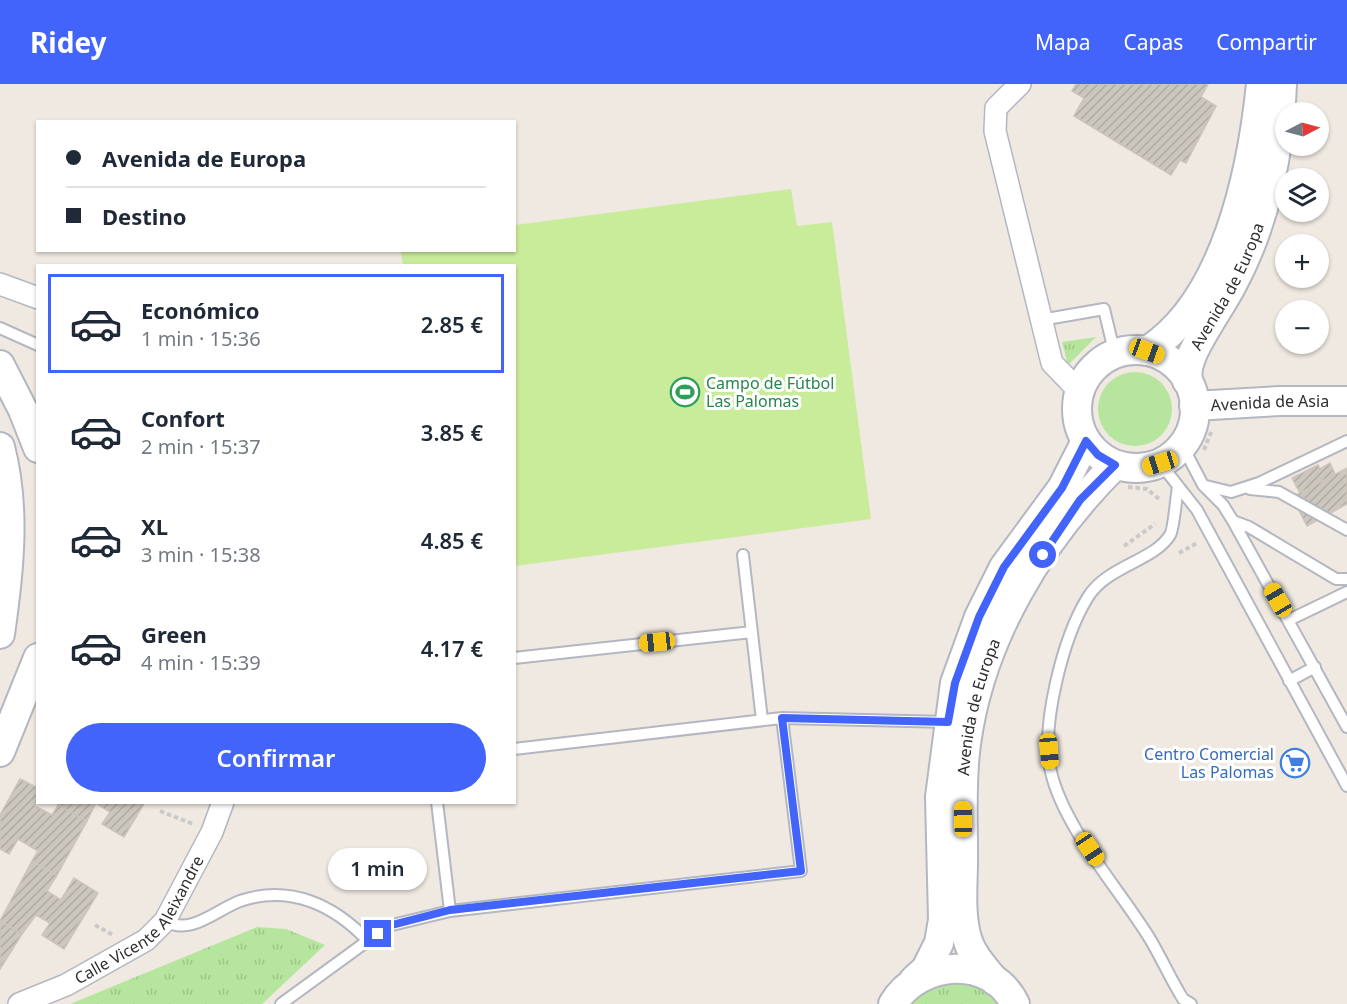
<!DOCTYPE html>
<html lang="es">
<meta charset="utf-8">
<style>
:root{--surface:#fff;--page:#f2f2f3;--text:#1f2937;--muted:#747a83;--line:#e0e1e3;--accent:#4264fb}
body{margin:0;font-family:"Noto Sans",sans-serif;background:var(--page);color:var(--text);height:100vh;display:flex;flex-direction:column;font-size:22px;white-space:nowrap}
*{box-sizing:border-box;margin:0}
p{font-size:20px;color:var(--muted)}
.icon{flex:none;width:33px;height:33px;fill:none;stroke:currentColor;stroke-width:2;stroke-linecap:round;stroke-linejoin:round}
.map{position:relative;flex:1;overflow:hidden}
.drawer{position:absolute;left:36px;top:180px;width:480px;height:540px;display:flex;flex-direction:column;background:var(--surface);border-radius:0px;box-shadow:0 2px 4px #0004}
.drawer>*{flex:none}
.banner{position:absolute;left:36px;top:36px;width:480px;height:132px;border-radius:0px;box-shadow:0 2px 4px #0004;display:grid;align-content:center;height:132px;padding:0 30px;background:var(--surface)}
.needle{width:39px;rotate:84deg}
.buttons{position:absolute;left:1275px;top:18px;display:grid;gap:12px}
.buttons a{display:grid;place-items:center;width:54px;height:54px;border-radius:50%;background:var(--surface);box-shadow:0 2px 4px #0004;font-size:30px}
.end{position:absolute;width:27px;height:27px;margin:-14px;border:8px solid #4264fb;background:#fff;box-shadow:0 0 0 3px #fff}
.from{border-radius:50%}
.bubble{position:absolute;height:42px;border-radius:21px;background:var(--surface);box-shadow:0 2px 4px #0004;font-size:20px;font-weight:600;line-height:42px;text-align:center}
.car{position:absolute;width:18px;height:36px;margin:-18px -9px;border-radius:8px;box-shadow:0 0 4px 2px #0007;background:linear-gradient(#f5c518 24%,#345 0 40%,#f5c518 0 76%,#345 0 86%,#f5c518 0)}
.banner b{display:flex;align-items:center;gap:21px;height:57px;font-size:22px}
.banner b+b{border-top:2px solid var(--line)}
.banner i{width:15px;height:15px;background:var(--text)}
ul{padding:10px 0 0;list-style:none}
li{display:flex;align-items:center;gap:18px;height:99px;margin:0 12px 9px;padding:0 18px;border:3px solid transparent;border-radius:0px}
li div{flex:1}
li b{display:block;font-size:22px}
li em{font-style:normal;font-weight:600}
li.selected{border-color:var(--accent)}
li>.icon{width:54px;height:54px;stroke-width:1.5}
.button{display:flex;gap:12px;margin-top:auto;padding:12px 30px}
.button a{flex:1;height:69px;border-radius:36px;background:var(--accent);color:#fff;font-size:24px;font-weight:600;line-height:69px;text-align:center}
header{display:flex;align-items:center;gap:36px;box-sizing:border-box;height:84px;padding:0 30px;background:var(--accent);color:#fff}
header strong{font-size:28px}
nav{display:flex;gap:33px;margin-inline-start:auto;font-size:21px}
.map>svg:first-child{display:block}
</style>
<header>
<strong>Ridey</strong>
<nav><a>Mapa</a><a>Capas</a><a>Compartir</a></nav>
</header>
<div class="map">
<svg width="1347" height="920" viewBox="0 0 1347 920">
<defs>
<pattern id="grass-tufts" width="24" height="20" patternUnits="userSpaceOnUse" patternTransform="scale(1.5)"><rect width="24" height="20" fill="#b6e59e"/><path d="M3 7l-1-3M5 7V3M7 7l1-3M15 17l-1-3M17 17v-4M19 17l1-3" fill="none" stroke="#9dc588"/></pattern>
<pattern id="building-hatch" width="6" height="6" patternUnits="userSpaceOnUse" patternTransform="scale(1.5)"><rect width="6" height="6" fill="#cbc7bf"/><path d="M-1 1l2-2M0 6l6-6M5 7l2-2" fill="none" stroke="#afaba4"/></pattern>
</defs>
<rect width="100%" height="100%" fill="#efe9e1"/>
<!-- grass -->
<path fill="url(#grass-tufts)" d="M1096,253L1068,281L1062,258Z
M257,843L286,845L325,861L262,920H70Z
M952,898L980,904L999,920H912L925,907Z"/>
<!-- garden -->
<path fill="#b6e59e" d="M1098 325a37 37 0 1 1 74 0a37 37 0 1 1-74 0Z"/>
<!-- pitch -->
<path fill="#c9ec9a" d="M791,105L797,142L832,138L871,435L515,482L514,182L403,181L401,167L514,166L515,141Z"/>
<!-- building -->
<path fill="url(#building-hatch)" stroke="#cbc5ba" stroke-width="1.5" d="M1076,0H1208L1201,13L1216,22L1186,79L1180,76L1171,91L1074,32L1084,14L1072,7Z
M1330,379L1335,390L1300,409L1292,394L1318,381L1320,385Z
M1347,384V420L1307,442L1292,413Z
M20,695L38,704L35,722L52,731L58,721L87,737L57,791L32,777L38,767L18,755L9,770L0,765V731Z
M59,718H145L124,753L102,740L110,728L96,719L87,737L58,721Z
M32,777L57,791L47,807L61,816L74,794L98,809L64,865L42,851L50,839L36,831L22,850L0,837Z
M0,837L22,850L0,885Z"/>
<g fill="none" stroke-linecap="round" stroke-linejoin="round">
<!-- lane casing -->
<g stroke="#b4b7c1" stroke-width="14">
<path id="lane" d="M1041,236L1104,225L1115,271
M0,244L38,261
M1182,361L1203,401L1223,421L1233,437L1249,443L1336,495H1347
M1160,379L1197,426L1347,702
M1206,402L1231,408L1259,399L1347,357
M1178,403C1176,413 1174,445 1170,451C1154,477 1107,482 1088,513C1063,553 1040,643 1051,688C1064,744 1120,806 1150,855C1162,875 1171,896 1183,915L1191,920
M1250,405L1279,408L1347,446
M1233,437L1347,643
M743,471L762,636
M1289,536L1347,508
M514,574L752,548
M1289,597L1315,583
M514,665L782,634L948,638
M450,827L801,787L782,634
M165,837C191,852 216,826 240,817C290,800 334,821 368,857
M281,920L388,842L450,827L437,718"/>
</g>
<!-- street casing -->
<g stroke="#b4b7c1" stroke-width="24">
<g id="street">
<path d="M1020,0L996,24L995,47L1052,279L1079,307"/>
<path d="M0,200L38,214"/>
<path id="s1" d="M19,920L66,901L146,856L165,837L212,748L223,718"/>
</g>
</g>
<!-- secondary casing -->
<g stroke="#b4b7c1" stroke-width="32">
<g id="secondary">
<circle cx="1136" cy="325" r="59"/>
<path d="M1147,267C1226,217 1252,87 1261,0"/>
<path d="M0,281L23,326L38,364"/>
<path id="s2" d="M1187,297L1188,283L1192,271C1203,246 1220,224 1233,199C1265,139 1280,68 1282,0"/>
<path id="s3" d="M1194,322L1280,317H1347"/>
<path d="M0,363C16,424 9,488 0,550"/>
<path d="M0,668L38,574"/>
<path d="M914,896L926,885L939,859L943,836L940,713L955,599L979,533L1004,483L1062,404L1086,357"/>
<path id="s4" d="M995,897C986,886 974,874 969,860C958,832 964,794 963,765C963,730 961,695 966,660C980,554 1040,456 1115,381"/>
<path d="M893,920C919,876 991,870 1015,920"/>
</g>
</g>
<!-- path -->
<path stroke="#c9c9c9" stroke-width="4" stroke-dasharray="4.5 3" stroke-linecap="butt" d="M1204,366L1212,346
M1128,403L1147,405L1159,415
M1124,462L1155,440
M1179,469L1197,459
M160,727L193,740
M95,841L113,851"/>
<!-- lane -->
<use href="#lane" stroke="#fff" stroke-width="10"/>
<!-- street -->
<use href="#street" stroke="#fff" stroke-width="21"/>
<!-- secondary -->
<use href="#secondary" stroke="#fff" stroke-width="28"/>
</g>
<g fill="none" stroke-linecap="round" stroke-linejoin="round">
<!-- route -->
<path stroke="#4264fb" stroke-width="8" d="M378,850L388,842L450,826L801,787L782,634L948,638L955,599L979,533L1004,483L1062,404L1086,357L1098,371L1115,381L1080,416L1043,471"/>
</g>
<!-- icons -->
<defs>
<g id="stadium-ring" transform="scale(1.5)"><circle r="9.5" fill="#fff" stroke="#2e9e5b" stroke-width="1.5"/><path d="M0-5a6.5 5 0 1 0 0 10a6.5 5 0 1 0 0-10ZM-3.5-1.8h7v3.6h-7Z" fill="#2e9e5b"/></g>
<g id="supermarket-ring" transform="scale(1.5)"><circle r="9.5" fill="#fff" stroke="#3f7fe0" stroke-width="1.5"/><path d="M-6-5.5h2.5l.6 2H6L4.5 2H-2.5L-4.4-4H-6ZM-1.5 3.2a1.3 1.3 0 1 0 .1 0ZM3 3.2a1.3 1.3 0 1 0 .1 0Z" fill="#3f7fe0"/></g>
</defs>
<g fill-rule="evenodd">
<use href="#stadium-ring" x="685" y="308"/>
<use href="#supermarket-ring" x="1295" y="679"/>
</g>
<g text-anchor="middle" stroke-width="6" stroke-linejoin="round" paint-order="stroke">
<!-- street labels -->
<g font-size="16" fill="#2e2e2e" stroke="#fff">
<text dy="6" stroke="none"><textPath href="#s2" startOffset="104">Avenida de Europa</textPath></text>
<text dy="6" stroke="none"><textPath href="#s3" startOffset="76">Avenida de Asia</textPath></text>
<text dy="6" stroke="none"><textPath href="#s4" startOffset="285">Avenida de Europa</textPath></text>
<text dy="6" stroke="none"><textPath href="#s1" startOffset="152">Calle Vicente Aleixandre</textPath></text>
</g>
<!-- leisure labels -->
<g font-size="16" fill="#27864d" stroke="#fff" text-anchor="start">
<text x="706" y="305">Campo de Fútbol<tspan x="706" dy="18">Las Palomas</tspan></text>
</g>
<!-- shop labels -->
<g font-size="16" fill="#366cbe" stroke="#fff" text-anchor="end">
<text x="1274" y="676">Centro Comercial<tspan x="1274" dy="18">Las Palomas</tspan></text>
</g>
</g>
</svg>
<div class="buttons">
<a><svg class="needle" viewBox="-14 -14 28 28"><path d="M0-13l5 13h-10z" fill="#e53935"/><path d="M0 13l5-13h-10z" fill="#747a83"/></svg></a>
<a><svg class="icon" aria-label="layers" viewBox="0 0 24 24"><path d="M12 4l9 5-9 5-9-5zM3 14l9 5 9-5"/></svg></a>
<a>+</a>
<a>−</a>
</div>
<i class="end from" style="left:1043px;top:471px"></i>
<i class="end" style="left:378px;top:850px"></i>
<div class="bubble" style="left:328px;top:764px;width:99px">1 min</div>
<i class="car" style="left:1147px;top:267px;rotate:110deg"></i>
<i class="car" style="left:1160px;top:379px;rotate:253deg"></i>
<i class="car" style="left:1278px;top:516px;rotate:330deg"></i>
<i class="car" style="left:657px;top:558px;rotate:264deg"></i>
<i class="car" style="left:1049px;top:667px;rotate:175deg"></i>
<i class="car" style="left:963px;top:735px;rotate:359deg"></i>
<i class="car" style="left:1090px;top:765px;rotate:146deg"></i>
<div class="banner">
<b><i class="from"></i>Avenida de Europa</b>
<b><i></i>Destino</b>
</div>
<section class="drawer">
<ul>
<li class="selected"><svg class="icon" aria-label="car" viewBox="0 0 24 24"><path d="M5 17H2v-5l4-1 3-4h7l3 4 3 1v5h-3M9 17h6M6 11h13"/><circle cx="7" cy="17" r="2"/><circle cx="17" cy="17" r="2"/></svg><div><b>Económico</b><p>1 min · 15:36</p></div><em>2.85 €</em></li>
<li><svg class="icon" aria-label="car" viewBox="0 0 24 24"><path d="M5 17H2v-5l4-1 3-4h7l3 4 3 1v5h-3M9 17h6M6 11h13"/><circle cx="7" cy="17" r="2"/><circle cx="17" cy="17" r="2"/></svg><div><b>Confort</b><p>2 min · 15:37</p></div><em>3.85 €</em></li>
<li><svg class="icon" aria-label="car" viewBox="0 0 24 24"><path d="M5 17H2v-5l4-1 3-4h7l3 4 3 1v5h-3M9 17h6M6 11h13"/><circle cx="7" cy="17" r="2"/><circle cx="17" cy="17" r="2"/></svg><div><b>XL</b><p>3 min · 15:38</p></div><em>4.85 €</em></li>
<li><svg class="icon" aria-label="car" viewBox="0 0 24 24"><path d="M5 17H2v-5l4-1 3-4h7l3 4 3 1v5h-3M9 17h6M6 11h13"/><circle cx="7" cy="17" r="2"/><circle cx="17" cy="17" r="2"/></svg><div><b>Green</b><p>4 min · 15:39</p></div><em>4.17 €</em></li>
</ul>
<div class="button"><a>Confirmar</a></div>
</section>
</div>
